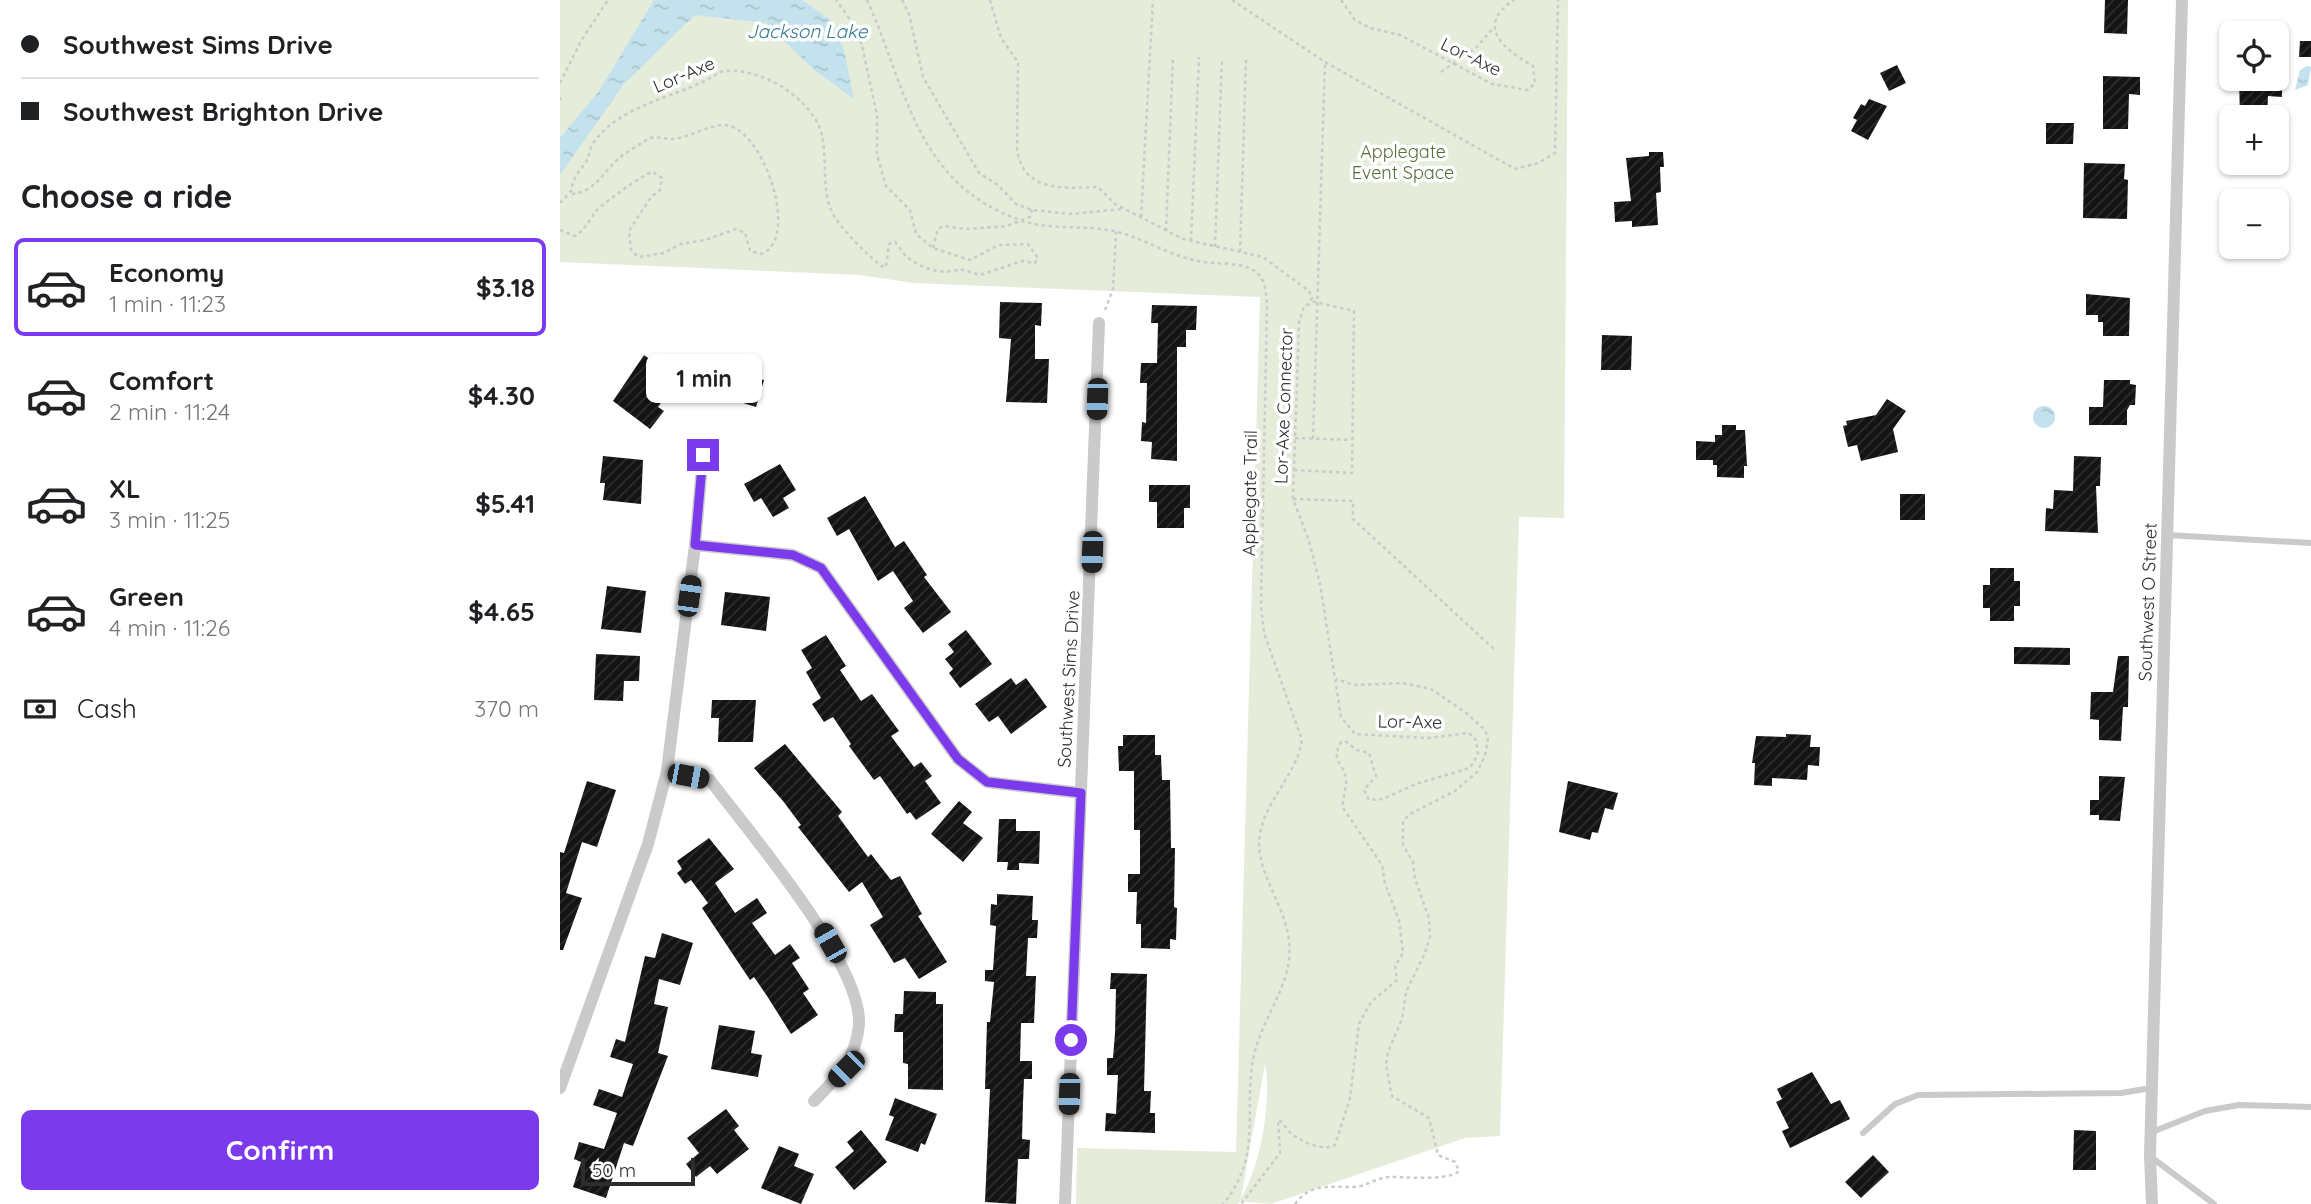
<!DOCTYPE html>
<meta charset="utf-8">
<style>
:root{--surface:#fff;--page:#f6f6f6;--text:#202124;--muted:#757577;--line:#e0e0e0;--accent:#7c3aed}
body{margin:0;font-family:Quicksand,sans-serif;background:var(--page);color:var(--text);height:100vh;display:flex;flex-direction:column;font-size:26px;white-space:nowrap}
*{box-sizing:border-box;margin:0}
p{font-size:23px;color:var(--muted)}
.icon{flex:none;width:38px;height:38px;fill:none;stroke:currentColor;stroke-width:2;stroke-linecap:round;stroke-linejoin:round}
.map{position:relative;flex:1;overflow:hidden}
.side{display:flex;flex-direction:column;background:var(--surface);width:560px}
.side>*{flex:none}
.guide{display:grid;align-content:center;height:154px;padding:0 21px;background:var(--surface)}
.buttons{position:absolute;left:1659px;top:21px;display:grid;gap:14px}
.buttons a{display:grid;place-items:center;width:70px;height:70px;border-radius:10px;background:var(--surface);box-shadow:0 2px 5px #0004;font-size:35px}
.scale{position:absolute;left:21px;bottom:18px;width:114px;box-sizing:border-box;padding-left:7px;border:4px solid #2d2d2d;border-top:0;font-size:19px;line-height:24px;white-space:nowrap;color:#2d2d2d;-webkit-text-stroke:5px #fff;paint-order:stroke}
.end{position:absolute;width:32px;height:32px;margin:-16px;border:9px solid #7c3aed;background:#fff;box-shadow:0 0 0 4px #fff}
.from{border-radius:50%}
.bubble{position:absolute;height:49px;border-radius:10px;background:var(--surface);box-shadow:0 2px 5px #0004;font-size:23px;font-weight:700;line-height:49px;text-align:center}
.car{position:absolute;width:21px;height:42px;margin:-21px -10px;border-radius:9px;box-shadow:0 0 5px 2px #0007;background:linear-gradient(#222 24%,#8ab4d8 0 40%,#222 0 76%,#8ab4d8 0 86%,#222 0)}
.guide b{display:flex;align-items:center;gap:24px;height:66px;font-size:26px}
.guide b+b{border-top:2px solid var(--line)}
.guide i{width:18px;height:18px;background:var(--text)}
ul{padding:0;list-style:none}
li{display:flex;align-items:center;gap:21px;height:98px;margin:0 14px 10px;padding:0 7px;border:4px solid transparent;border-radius:10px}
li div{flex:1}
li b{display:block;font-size:26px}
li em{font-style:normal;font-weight:700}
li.on{border-color:var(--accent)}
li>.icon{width:63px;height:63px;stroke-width:1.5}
h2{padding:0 21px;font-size:32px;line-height:84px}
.pay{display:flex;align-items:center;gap:18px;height:77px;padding:0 21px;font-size:26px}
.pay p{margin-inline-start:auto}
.primary-button{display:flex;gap:14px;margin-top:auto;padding:14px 21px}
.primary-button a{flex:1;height:80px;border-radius:10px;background:var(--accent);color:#fff;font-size:28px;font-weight:700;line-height:80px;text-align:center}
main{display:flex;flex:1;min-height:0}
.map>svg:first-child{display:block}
</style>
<main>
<section class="side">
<div class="guide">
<b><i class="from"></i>Southwest Sims Drive</b>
<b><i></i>Southwest Brighton Drive</b>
</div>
<h2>Choose a ride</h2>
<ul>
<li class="on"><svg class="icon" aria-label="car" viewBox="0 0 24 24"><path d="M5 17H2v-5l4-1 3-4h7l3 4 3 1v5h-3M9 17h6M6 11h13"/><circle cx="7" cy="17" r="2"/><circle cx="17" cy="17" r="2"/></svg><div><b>Economy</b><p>1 min · 11:23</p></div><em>$3.18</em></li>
<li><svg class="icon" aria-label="car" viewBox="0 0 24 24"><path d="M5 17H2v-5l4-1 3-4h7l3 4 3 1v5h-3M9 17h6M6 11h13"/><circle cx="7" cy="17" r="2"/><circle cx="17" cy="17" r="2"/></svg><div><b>Comfort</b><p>2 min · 11:24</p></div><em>$4.30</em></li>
<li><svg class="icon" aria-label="car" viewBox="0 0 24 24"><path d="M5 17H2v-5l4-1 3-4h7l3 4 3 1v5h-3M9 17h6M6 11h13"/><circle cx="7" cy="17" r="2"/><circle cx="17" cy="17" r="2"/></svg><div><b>XL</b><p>3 min · 11:25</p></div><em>$5.41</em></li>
<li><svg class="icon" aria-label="car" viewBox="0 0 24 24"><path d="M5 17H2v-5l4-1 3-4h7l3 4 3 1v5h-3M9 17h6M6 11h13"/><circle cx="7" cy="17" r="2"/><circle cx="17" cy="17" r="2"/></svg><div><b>Green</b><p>4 min · 11:26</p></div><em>$4.65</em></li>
</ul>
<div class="pay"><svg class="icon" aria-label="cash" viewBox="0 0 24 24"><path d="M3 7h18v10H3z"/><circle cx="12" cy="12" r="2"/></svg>Cash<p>370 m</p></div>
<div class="primary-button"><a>Confirm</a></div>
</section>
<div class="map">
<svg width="1751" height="1204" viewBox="0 0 1751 1204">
<defs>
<pattern id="water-ripples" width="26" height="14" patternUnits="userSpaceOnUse" patternTransform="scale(1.75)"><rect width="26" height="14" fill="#c4e2ee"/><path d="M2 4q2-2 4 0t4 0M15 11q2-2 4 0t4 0" fill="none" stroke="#a9c2cc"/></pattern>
<pattern id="building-hatch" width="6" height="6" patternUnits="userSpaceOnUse" patternTransform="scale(1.75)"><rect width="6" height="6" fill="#141414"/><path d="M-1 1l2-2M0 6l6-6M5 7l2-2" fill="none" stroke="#2e2e2e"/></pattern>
</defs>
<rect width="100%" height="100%" fill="#fff"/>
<!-- green -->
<path fill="#e5ecd9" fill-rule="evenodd" d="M0,0H1008L1004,518L959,517L940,1136L905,1138L711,1204L680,1201L678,1204H516L517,1148L676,1152L700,297L354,283L299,275L0,262ZM705,1064C712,1100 701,1165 681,1198Z"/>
<!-- water -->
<path fill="url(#water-ripples)" d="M94,0H242L272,21L284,50L294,99L253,69L206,23L135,15L64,84L0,175V138L39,91Z
M1747,66L1751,67L1748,85L1735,90L1740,70Z
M1473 417a11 11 0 1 1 22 0a11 11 0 1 1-22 0Z"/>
<!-- building -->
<path fill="url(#building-hatch)" d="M1545,0H1568L1567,34L1544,33Z
M1740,41H1751V57H1739Z
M1337,65L1346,83L1329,91L1320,73Z
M1543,76L1580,77V95L1569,94L1568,129H1543Z
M1679,79H1722V97L1708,96L1707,117H1680Z
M1309,99L1327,106L1308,140L1291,131L1297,120L1293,118L1301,104L1305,106Z
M1486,123H1514L1513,144H1486Z
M1089,152H1103L1104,167H1100L1101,192L1096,193L1098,225L1072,227V221L1055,222L1054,202L1071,201L1066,158L1089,156Z
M1524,163L1565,164L1564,179L1568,180L1567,219L1523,218Z
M1526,294L1570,298L1569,336H1543V322H1538V315H1526Z
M440,302L482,303L481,326L475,325V359H489L487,403L446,402L451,339L439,338Z
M592,305L637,306L636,330H626V347H617V461L591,459L592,442L581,441L582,422L586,423L587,383H580L581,363H597L598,323H591Z
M1042,335L1072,336L1071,370H1041Z
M84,355L118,380L98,407L104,411L90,429L53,401Z
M165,356L198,366L195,378L204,380L196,407L154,394Z
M1544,380H1570V384L1576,385L1575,405H1570L1567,410V425H1529V407H1543Z
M1327,399L1346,411L1333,429L1338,452L1301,461L1297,445L1288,447L1283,426L1287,425L1286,421L1316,415Z
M1162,425H1176V430H1185L1187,466H1184V478L1157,477V465H1153V460H1136V441L1155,442V435H1162Z
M43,456L83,460L81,504L43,500L45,483H40Z
M1514,456L1541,457L1540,486H1536L1538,533L1485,531L1486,508L1493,509L1494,490L1513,491Z
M220,464L236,490L223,498L229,508L213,517L201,498L194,502L184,484Z
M589,485H630V508H624V528H597V502H589Z
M1340,494H1365V520H1340Z
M305,496L335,547L344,541L367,575L364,577L391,612L363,633L344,608L353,601L333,571L318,581L289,529L277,536L267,518Z
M1430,568H1454V581H1460V606H1454V621H1430V608H1423V585H1430Z
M47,586L86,591L81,633L41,629Z
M165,592L210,597L206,631L161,625Z
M406,630L432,664L400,688L389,673L393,669L385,659L394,652L388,644Z
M266,635L286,666L280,670L301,701L312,694L339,731L331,736L354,767L361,762L372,776L365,781L381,803L356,820L350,812L347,814L320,776L314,780L289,746L291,744L273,717L264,722L252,704L261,698L246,672L252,668L241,650Z
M1454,647L1510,648V665L1454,664Z
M36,654L80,656L79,681H64L63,701L34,700Z
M1558,656H1569L1568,707H1563L1561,741L1539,740V720L1530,719L1531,692H1553Z
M451,678L456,685L466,678L487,707L451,734L438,716L429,722L415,704Z
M152,700H196L193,742H158L159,718H151Z
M1226,734L1251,735L1250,747H1260L1259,766L1248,765L1247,780L1212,778V786L1194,785L1195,763H1192L1196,736L1226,737Z
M563,735H595V755H601L602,780H610L611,848H615L614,907L617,908L616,940L610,939V949L581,948V924H576L577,892H568V874H580V830H574V771H559L558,746H563Z
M225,744L282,812L278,816L308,857L311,854L331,880L340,876L362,914L358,916L387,962L359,979L345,958L334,963L310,925L323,917L302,882L289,892L238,827L241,825L223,801L194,768Z
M1539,776L1565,777L1560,821L1539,820V815H1530V800H1539Z
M27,781L56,790L37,847L22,842L6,893L22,898L3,950H0V852L4,853Z
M1008,781L1058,793L1053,810L1045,808L1038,833L1032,832L1030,840L999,832Z
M399,801L412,812L403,823L423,838L403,862L371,834Z
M439,819H456V831H480L479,864L459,863V870H447L448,862H437Z
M149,838L174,869L155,883L175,913L197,898L207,913L192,923L215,955L230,944L240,958L232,963L249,989L243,993L258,1015L231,1034L207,996L194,977L190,980L142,908L148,903L131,880L125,884L117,873L122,869L117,861Z
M437,894L473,896L472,920H478L477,938H468L466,976H476L474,1023H461L460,1061H472V1079H464L463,1103L462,1139L470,1140L469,1159H458L456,1204L425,1202L430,1089H425L427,1022H430L434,982L425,981V970H433L436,926L430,925L431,904L437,905Z
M102,933L133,943L120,985L99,979L94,1004L108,1007L98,1053L108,1056L73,1146L64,1143L46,1198L13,1187L21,1162L14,1159L19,1142L44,1149L57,1113L33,1105L39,1089L62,1097L73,1064L50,1057L56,1039L65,1042L85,956L95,958Z
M551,973L587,974L584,1091H591L590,1113H595V1133L545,1131L546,1113L556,1114L558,1075H547V1058H553L555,1033L556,989H550Z
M344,991L376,992V1004H383V1090L348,1089V1064L343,1063V1032H334L335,1014H343Z
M159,1025L195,1031L191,1053L202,1055L198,1077L151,1069Z
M1252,1072L1271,1104L1280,1100L1290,1119L1230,1148L1222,1131L1229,1128L1216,1102L1222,1099L1217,1089Z
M335,1098L377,1114L365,1145L361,1143L358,1152L325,1140L334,1117L329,1115Z
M166,1109L179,1126L174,1130L189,1149L157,1174L150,1166L136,1177L126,1164L139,1153L127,1138Z
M301,1130L327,1162L294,1190L275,1167L294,1151L287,1142Z
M1514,1130L1536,1131V1170H1513Z
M219,1146L239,1154L234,1166L254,1174L241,1204L201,1188Z
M1313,1155L1329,1172L1301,1198L1285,1182Z"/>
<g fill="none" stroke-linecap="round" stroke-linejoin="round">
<!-- path -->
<path stroke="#cacaca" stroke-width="2.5" stroke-dasharray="3.5 3.5" stroke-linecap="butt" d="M307,0C347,88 355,185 463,221C494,231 527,224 558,232C585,239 610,256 638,261C655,265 680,261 695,271C706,279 706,294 707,305L701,607L704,633L742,740C737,776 700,805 699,843C699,876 725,906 729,940C734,982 705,1012 695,1051C681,1107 705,1154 663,1204
M342,0L349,14L363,77L419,173L438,185L456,204L472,210L510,214L563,209
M430,0L441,38L458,62L457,150C464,193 504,188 538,187L555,204L623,239L703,257L749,291L752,298L749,304L744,306L739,323L733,499L749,541L760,584L781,717L795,734L868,738L909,733L916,740L918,754L910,768L856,784L823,799L809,800L804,790L816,776L809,753L797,750L785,741L781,742C770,763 784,762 786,779C787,788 782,798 783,808L822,865L825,884L839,920L843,953L835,966L837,980L811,1002L799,1024L790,1098L775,1145C764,1152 743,1142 733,1135C726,1130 725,1123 718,1120L720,1153L681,1204
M672,0L765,62L955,169L978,163L995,153L998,0
M781,0L795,20L810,28L840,35L932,84L968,90L975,83L973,66C943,49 915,26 954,0
M881,72L917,47L934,27
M0,83L21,41L48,0
M0,97V104
M0,203L12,190C11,180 20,170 26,162C30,156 29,148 34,142C64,101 121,98 160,72C197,64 253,98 262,135C267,159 262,188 271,210C278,227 307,254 321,266L326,267L329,244L335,242C339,246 342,252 346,256C360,268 382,276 400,269L420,275L462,261L475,263L478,258L468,244L439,245L410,260L373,248L356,234L350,210L326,186L317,155V116L302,45L294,25L276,0
M581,217L593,0
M0,230L15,236C26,229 29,220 37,210C44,203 84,173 93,172L102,178L100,190L91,197L69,231L71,250L78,257L104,253L121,244L145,240L176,229L185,233L190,251L201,254C242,240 202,122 162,125C144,127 129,138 111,139C104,139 97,136 90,138C84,141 64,154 59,158C42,173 35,193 10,194
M606,231L613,56
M631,241L639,57
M655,247L662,58
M373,248L378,229L383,226L406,229L447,226L470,217L472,210
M680,252L686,60
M545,310L553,289L556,232
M735,438L791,440
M753,439L765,62
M734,470L792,473L794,311L751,301
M733,499L793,501V519L935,650
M735,1204C750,1183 771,1187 793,1187C806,1187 817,1177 830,1177C846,1177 889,1181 899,1171L895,1162L878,1155L869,1118L832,1096L826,1065L828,1052L842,1019L846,992L865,953L870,937L869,918L855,879L853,862L843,845V823L848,815L895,791L917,772L925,756L928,738L925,730L905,712L871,689L843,683L794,685L776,679"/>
<!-- service -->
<path stroke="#cacaca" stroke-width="6" d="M1607,535L1751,543
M1592,1132L1645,1111L1679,1105L1751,1107
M1303,1133L1335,1104L1358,1095L1561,1093L1591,1088
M1591,1157L1654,1204"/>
<!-- minor -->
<path stroke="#cacaca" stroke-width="12" d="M135,545L233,555L261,568L398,759L427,782L521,793
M107,771L150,780C188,831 303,964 299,1025C296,1059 277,1078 254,1101
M0,1088L88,844L107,771L135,545L143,455
M505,1204L539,323
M1592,1204L1590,1155L1622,0"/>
</g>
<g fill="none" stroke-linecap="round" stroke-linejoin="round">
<!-- route -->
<path stroke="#7c3aed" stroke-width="9" d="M143,455L135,545L233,555L261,568L398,759L427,782L521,793L511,1040"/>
</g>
<g text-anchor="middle" stroke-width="7" stroke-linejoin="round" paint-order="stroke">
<!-- street labels -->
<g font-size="18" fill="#2d2d2d" stroke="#fff">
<text transform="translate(911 57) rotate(26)" y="6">Lor-Axe</text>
<text transform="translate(124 75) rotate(-23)" y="6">Lor-Axe</text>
<text transform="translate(724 406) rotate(-88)" y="6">Lor-Axe Connector</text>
<text transform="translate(690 493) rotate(-89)" y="6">Applegate Trail</text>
<text transform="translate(1588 602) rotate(-88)" y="6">Southwest O Street</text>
<text transform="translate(509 679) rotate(-87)" y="6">Southwest Sims Drive</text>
<text transform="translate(850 722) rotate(1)" y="6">Lor-Axe</text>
</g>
<!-- park labels -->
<g font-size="18" fill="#566c37" stroke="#fff">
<text x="843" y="158">Applegate<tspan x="843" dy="21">Event Space</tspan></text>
</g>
<!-- water labels -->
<g font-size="19" font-style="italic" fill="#367a95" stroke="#fff">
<text x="247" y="38">Jackson Lake</text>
</g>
</g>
</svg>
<div class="buttons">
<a><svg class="icon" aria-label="locate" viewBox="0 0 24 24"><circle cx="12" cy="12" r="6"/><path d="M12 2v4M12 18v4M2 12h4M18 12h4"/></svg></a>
<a>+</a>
<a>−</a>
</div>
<div class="scale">50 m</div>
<i class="end from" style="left:511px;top:1040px"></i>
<i class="end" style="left:143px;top:455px"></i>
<div class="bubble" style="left:86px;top:354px;width:116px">1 min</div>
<i class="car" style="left:537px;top:399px;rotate:182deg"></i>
<i class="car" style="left:532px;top:552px;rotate:182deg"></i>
<i class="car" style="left:129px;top:596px;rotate:8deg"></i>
<i class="car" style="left:128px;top:776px;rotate:101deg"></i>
<i class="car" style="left:270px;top:943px;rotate:330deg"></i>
<i class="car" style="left:286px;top:1069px;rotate:225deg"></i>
<i class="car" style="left:509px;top:1094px;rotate:182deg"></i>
</div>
</main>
